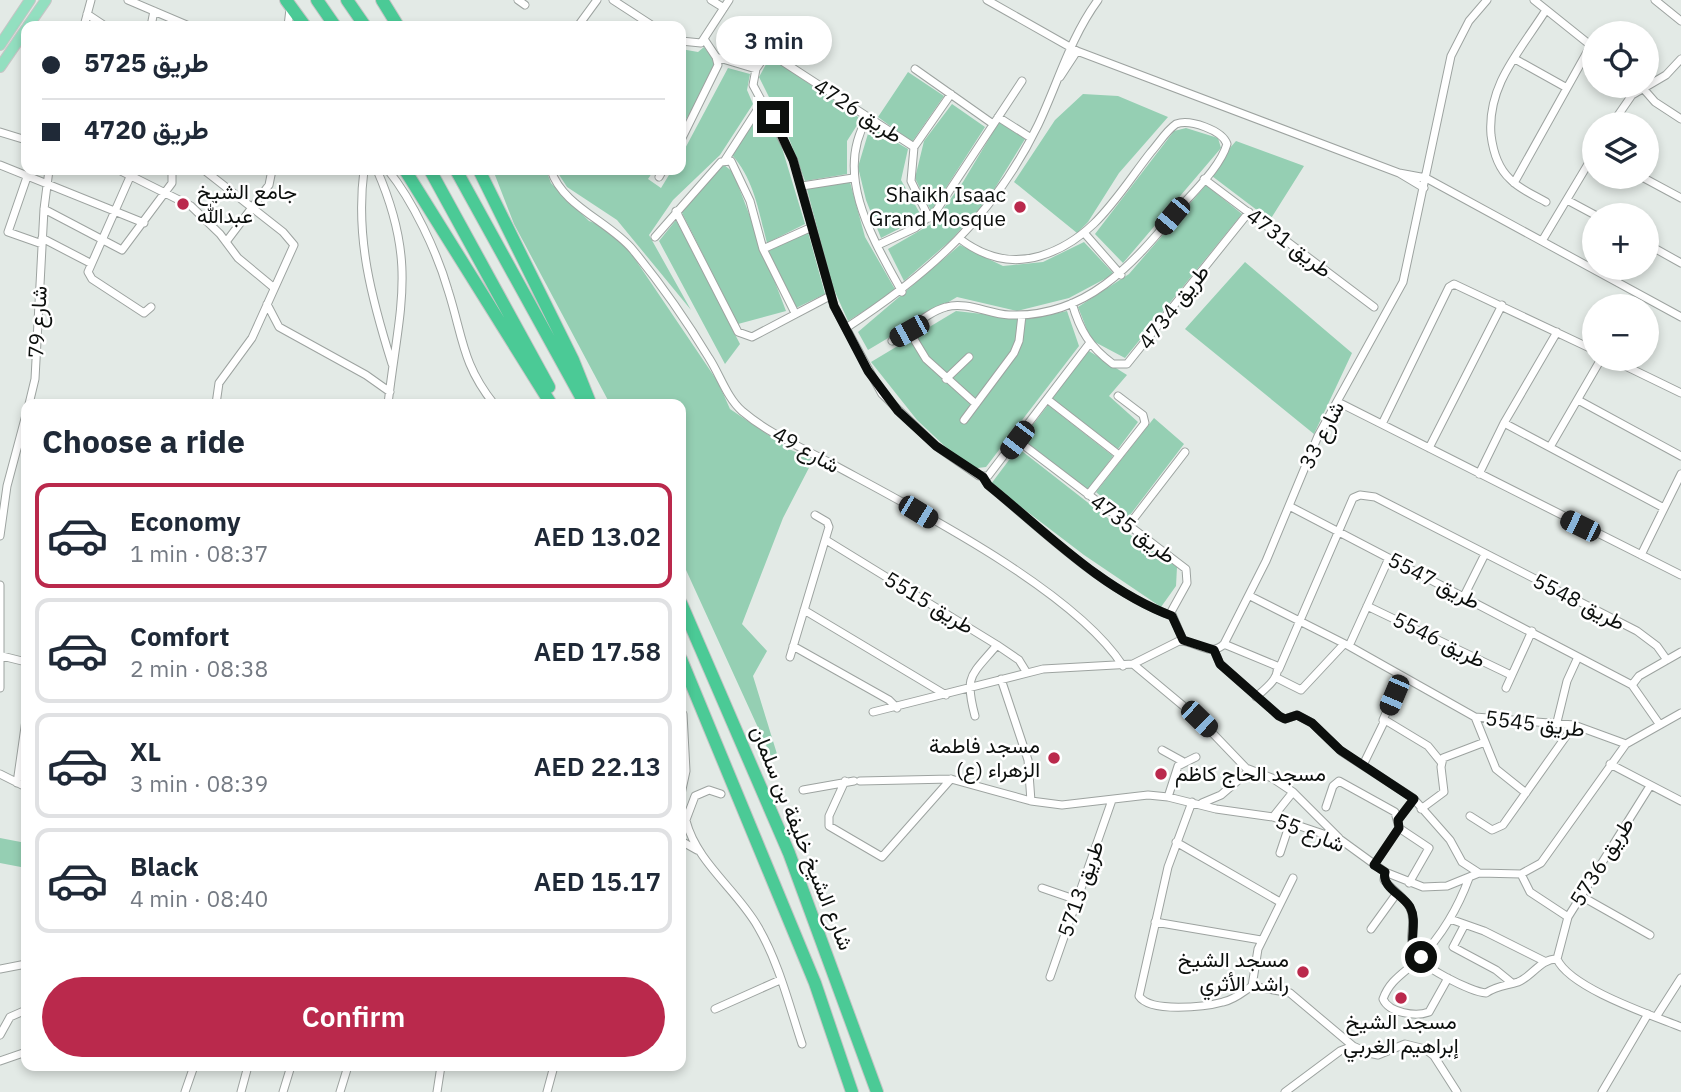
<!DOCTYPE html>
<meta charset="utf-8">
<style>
:root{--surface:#fff;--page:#f6f6f7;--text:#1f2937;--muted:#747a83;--line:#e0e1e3;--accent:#ba294c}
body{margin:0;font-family:"IBM Plex Sans",Vazirmatn,sans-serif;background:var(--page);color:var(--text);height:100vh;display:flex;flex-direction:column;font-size:26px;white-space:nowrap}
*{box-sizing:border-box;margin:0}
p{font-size:23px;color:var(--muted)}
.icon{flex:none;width:38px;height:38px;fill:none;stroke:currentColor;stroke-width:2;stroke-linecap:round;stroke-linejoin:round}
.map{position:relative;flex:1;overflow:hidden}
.panel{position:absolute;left:21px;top:399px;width:665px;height:672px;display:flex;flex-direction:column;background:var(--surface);border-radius:14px;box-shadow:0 4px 10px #0003}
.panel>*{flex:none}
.top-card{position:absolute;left:21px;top:21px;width:665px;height:154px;border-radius:14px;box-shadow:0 4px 10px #0003;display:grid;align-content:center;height:154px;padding:0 21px;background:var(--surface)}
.fabs{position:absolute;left:1582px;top:21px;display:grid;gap:14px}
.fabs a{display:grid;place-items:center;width:77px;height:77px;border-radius:50%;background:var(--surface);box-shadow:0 4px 10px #0003;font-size:35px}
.end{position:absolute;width:32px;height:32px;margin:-16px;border:9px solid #0c0f0d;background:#fff;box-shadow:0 0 0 4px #fff}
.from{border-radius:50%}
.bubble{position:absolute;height:49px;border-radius:24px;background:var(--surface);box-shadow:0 4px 10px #0003;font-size:23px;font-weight:600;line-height:49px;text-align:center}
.car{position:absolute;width:21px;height:42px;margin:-21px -10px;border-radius:9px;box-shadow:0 0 5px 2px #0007;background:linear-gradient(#222 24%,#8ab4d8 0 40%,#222 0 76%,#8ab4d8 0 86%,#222 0)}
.top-card b{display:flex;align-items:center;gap:24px;height:66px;font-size:26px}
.top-card b+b{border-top:2px solid var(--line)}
.top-card i{width:18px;height:18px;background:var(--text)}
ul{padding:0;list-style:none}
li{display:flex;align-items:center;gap:21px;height:105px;margin:0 14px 10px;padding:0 7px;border:4px solid var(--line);border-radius:14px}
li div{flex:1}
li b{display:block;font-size:26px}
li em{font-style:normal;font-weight:600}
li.selected{border-color:var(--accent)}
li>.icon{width:63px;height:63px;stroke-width:1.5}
h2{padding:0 21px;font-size:32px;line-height:84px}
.primary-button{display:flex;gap:14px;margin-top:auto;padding:14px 21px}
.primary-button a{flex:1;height:80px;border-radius:42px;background:var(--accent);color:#fff;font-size:28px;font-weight:600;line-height:80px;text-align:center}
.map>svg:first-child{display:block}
</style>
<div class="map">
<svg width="1681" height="1092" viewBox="0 0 1681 1092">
<rect width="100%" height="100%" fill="#e3eae6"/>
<!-- green -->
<path fill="#95cfb3" d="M704,47L718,65L681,128V49L698,52Z
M770,57L861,119L847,141V174L805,181L787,133L759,77Z
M728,68L750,74L747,90L753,104L720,155L673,200L649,235L691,310L617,220L567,187L556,170H654L648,179L661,188L672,170H681V156Z
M908,72L944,96L912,142L878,117Z
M1083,94L1118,96L1168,117L1119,173L1088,222L1077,233L1014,182L1055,120Z
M952,104L985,127L931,211L915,178L924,141Z
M762,109L779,138L805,224L767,243C759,213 754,179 732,155Z
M999,122L1025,139L987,201L950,241L904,281L888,249L933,223L963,182Z
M870,127L908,149L901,180L922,217L881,238L866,200L858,167Z
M1186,128L1218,138L1221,148L1123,263L1095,234L1174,131Z
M1236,141L1304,166L1270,220L1208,173Z
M724,165L733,172L764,253L808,232L825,294L796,308L765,256L786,311L738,324L681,211Z
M493,170H546L551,183L589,221L616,231L718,382L730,409L789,449L813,460L783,518L742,624L767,651L753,676L777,754L771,756L681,559V404H610L514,224Z
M850,182L865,237L896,291L848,321L832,285L807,189Z
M1206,185L1242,214L1125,358L1091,340L1078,307L1129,274Z
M676,220L740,344L725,364L659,241Z
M1084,242L1114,274L1069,298L1017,311L957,297L868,350L858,332L960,245L1003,266L1043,262Z
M1245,262L1352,353L1314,434L1185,329Z
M956,311L1028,319L1067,311L1079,346L986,467L969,469L917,420L871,362Z
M1089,351L1127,375L1109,396L1138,422L1118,449L1049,396Z
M1048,405L1113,456L1088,490L1022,439Z
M1154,418L1184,444L1127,519L1096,492Z
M1018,448L1123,530L1177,567L1176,586L1161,607L1084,555L991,484Z
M0,838L26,843V868L0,863Z"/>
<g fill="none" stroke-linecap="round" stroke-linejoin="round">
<!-- minor casing -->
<g stroke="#9da3a0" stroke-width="9">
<path id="minor" d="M128,0L189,26
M518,0L525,5
M613,0L653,26
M711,0L724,8
M987,0L1077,51L1399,173L1426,178L1681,317
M1534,0L1594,48
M1655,0L1681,21
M1546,10C1520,51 1487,85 1491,135C1493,151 1498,168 1510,179C1519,189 1534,195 1546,202
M87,14L105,26
M84,26L91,0
M151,26L154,11
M288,26L290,9
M578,26L597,0
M782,32L756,69L753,85L794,161L834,306L882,394L936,446L979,476H988L1089,344
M681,41L701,43L729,0
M768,52L914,147
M716,57L756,69
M1515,59L1567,88
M915,69L993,124
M1060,77L1077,51
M1641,86L1655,102L1681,119
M998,117L1031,138
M867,119C833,175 874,241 902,292
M1612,124L1632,95L1666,75L1681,59
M0,132L26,140
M681,140L718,65L716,57L704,39
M725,160L763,101
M0,165L144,223
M119,170L191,206L220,234L238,258L273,287
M133,170L88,272L92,279L144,313L151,307
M204,170L283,232L294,245L252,338L219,383L216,404
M364,170C355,238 372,300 392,364
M377,170C418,264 399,308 388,404
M388,170C413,201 437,252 448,290C463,337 462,364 494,404
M551,170C562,206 610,222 633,250C661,284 686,320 709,358C720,375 727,398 742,411C769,434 803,448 834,465C915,509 1074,590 1123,666
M1399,173L1424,188
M27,177L8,232L42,244
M659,177L663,170
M1642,177L1681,198
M1204,179L1374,307
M1514,183L1591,45
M802,186L853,178
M1567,200L1595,215
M44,209L122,250L172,183V170
M676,211L738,332L752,337L830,296
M929,218L911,181L914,147L951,94
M1086,235L1121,275
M655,237L721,162L731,161L750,201L763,249L795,313
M42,238L90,263
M1542,241L1594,154
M226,242L269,185L272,170
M1647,244L1681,263
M878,245L915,228L936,211L1022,81
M763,249L812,227
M1072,303C1080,331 1090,347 1113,364H1127L1249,212
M267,304L279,327L366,375L390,392
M846,328C929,274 994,216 1038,125C1058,83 1070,38 1098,0
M909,331L926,359L976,404
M892,341C909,331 927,312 946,307C966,301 989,314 1009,315C1086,318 1132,265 1176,212C1192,193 1220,168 1227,144C1222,130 1190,119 1176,124C1166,131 1159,143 1151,152C1118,194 1094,240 1040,256C1010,265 984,257 960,239
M1611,359L1681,393
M946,379L969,357
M1047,399L1119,455
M1578,400L1681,456
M1338,402L1681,575
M29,404L35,379L44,209L49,170
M964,420L1014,353L1019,341L1022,315
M1504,423L1664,508
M1382,424L1449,287L1454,284L1594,350
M1017,440L1186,569L1187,583L1171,612L1183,640
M1550,447L1601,359
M1429,448L1502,305
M1479,474L1504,423L1557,332
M983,477L988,485C1045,532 1102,590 1172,616
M1088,495L1145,423L1143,415L1118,396
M1289,506L1632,685L1660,725
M1128,526L1185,452
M0,536L7,486L26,415
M826,540L997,645L1019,660L1027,673
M1641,555L1681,474
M0,585V688
M1250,596L1349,646L1475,717L1574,725L1626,744
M1464,596L1485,554
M1367,606L1511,675
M804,610L946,695
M1224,644L1277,666C1280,678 1265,689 1256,697
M793,646L889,700L897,708
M1349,646L1389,558
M1214,650L1220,664L1279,716L1285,719L1297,715L1312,723L1342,752L1413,798L1450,840L1462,862L1479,873
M2,656L26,662
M790,657L829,527L827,522L815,515
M1133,664L1199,719L1246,768L1272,778L1293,792L1339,838
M1279,669L1353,498L1360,495L1375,497L1637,631L1657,646L1667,660
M1275,677L1301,690L1344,644
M1001,679L1028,760L1031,801
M1632,685L1639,676L1681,652
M1506,688L1532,631
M873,712L1043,669L1133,664L1179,641C1195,640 1210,658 1224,644L1266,561L1318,436L1403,282L1451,56L1469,21L1487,0
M975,716C964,675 971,676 997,645
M1475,717L1496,769L1526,793
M1383,720L1402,676
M1557,722L1567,681L1578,657
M1162,750L1182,761
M1364,763L1385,720L1428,746L1441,762
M1610,764L1681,801
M0,774L26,787
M845,781L829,816V826L882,857L951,779
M860,781L951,779L1031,801L1062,805L1148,795L1168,797L1216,809L1273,817L1341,840L1385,872L1423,887L1447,886L1479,873L1521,874L1541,863L1626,744L1681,713
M17,783L26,720
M1650,786L1568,917L1557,959C1570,988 1651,1015 1681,1027
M803,790L854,781
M681,794L686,771L683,714
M1168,797L1178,766L1196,757
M1192,802L1168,867L1139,996C1150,1013 1205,1007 1223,1002C1234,1000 1243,992 1252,986
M1202,803L1221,795L1250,770
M1326,807L1333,786L1339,781L1395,812L1399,828L1429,848L1409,883
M1421,809L1444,792L1441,767L1443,758L1485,742
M1470,816L1492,830L1503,825L1574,725
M1273,817L1293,792
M1398,820L1414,799
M686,821C697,863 737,890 758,927C779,963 789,1005 802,1044
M681,833L695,796L709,790L721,794
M681,841L697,850
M1176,842L1280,902
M1280,853L1290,823
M1374,865L1399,828
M1385,872L1384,880C1392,890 1405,897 1410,908C1417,922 1408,937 1413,951C1417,965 1471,992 1486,993C1498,985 1506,986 1518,982C1533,976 1540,959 1557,959
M1521,874L1530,892L1568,917
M1293,878L1258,949L1252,986L1290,993L1353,1046L1369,1053L1378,1055L1405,1044L1425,1049L1434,1056L1457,1092
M1042,888L1077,900
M1581,896L1650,935
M1450,919L1484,931L1544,961
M1155,922L1261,940
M1464,926L1453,947L1496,970L1512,983
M1371,929L1397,893
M0,969L26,964
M1050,977L1112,800
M1448,978L1429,1012C1416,1017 1389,1013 1383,999C1390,979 1406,972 1420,958C1442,935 1458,908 1469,878
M715,1009L780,980
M1656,1017L1681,978
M0,1035L10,1017L26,1010
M0,1061L26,1052
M442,1066H452
M185,1092L194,1066
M241,1092L248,1066
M283,1092L291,1066
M340,1092L348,1066
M437,1092L441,1066
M547,1092L554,1066
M1285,1092L1340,1051L1353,1046
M1602,1092L1648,1014"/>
</g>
<!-- primary casing -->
<g stroke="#c5c5c5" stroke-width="12">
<path id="primary" d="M28,26L46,0
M0,45L30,0
M0,67L26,29"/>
</g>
<!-- motorway casing -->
<g stroke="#c5c5c5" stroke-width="14">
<path id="motorway" d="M286,0L305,26
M317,0L335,26
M347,0L365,26
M382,0L398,26
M405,170L551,404
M430,170L549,387
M456,170L585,404
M479,170L573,360L589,400
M681,603L789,853L877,1092
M681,659L815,983L852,1092"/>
</g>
<!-- minor -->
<use href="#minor" stroke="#fff" stroke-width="7"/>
<!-- primary -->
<use href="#primary" stroke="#93dfc0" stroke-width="10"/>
<!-- motorway -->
<use href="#motorway" stroke="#4bca96" stroke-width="12"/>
</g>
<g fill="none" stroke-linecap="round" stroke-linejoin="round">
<!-- route -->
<path stroke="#0c0f0d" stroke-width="9" d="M773,117L793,160L834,306L868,371L898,411L936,446L983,477L988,485C1045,531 1102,590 1172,616L1183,640L1214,650L1220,664L1279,716L1285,719L1297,715L1312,723L1340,750L1414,799L1398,820L1399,828L1374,865L1385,872C1381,887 1403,895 1410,907C1419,924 1406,942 1418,960L1421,957"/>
</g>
<!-- markers -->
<g fill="#ba294c" stroke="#fff" stroke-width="2.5">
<circle cx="183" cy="204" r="7"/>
<circle cx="1020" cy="207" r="7"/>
<circle cx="1054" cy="758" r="7"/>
<circle cx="1161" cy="774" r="7"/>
<circle cx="1303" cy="972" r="7"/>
<circle cx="1401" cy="998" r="7"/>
</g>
<g text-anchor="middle" stroke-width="5" stroke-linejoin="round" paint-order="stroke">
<!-- street labels -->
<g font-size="21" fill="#0c0f0d" stroke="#fff">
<text transform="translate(858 111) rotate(33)" y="7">طريق 4726</text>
<text transform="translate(1289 243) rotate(37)" y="7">طريق 4731</text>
<text transform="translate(1174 307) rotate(-52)" y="7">طريق 4734</text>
<text transform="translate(38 322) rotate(-87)" y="7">شارع 79</text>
<text transform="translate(1322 435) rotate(-63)" y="7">شارع 33</text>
<text transform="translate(806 450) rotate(29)" y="7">شارع 49</text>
<text transform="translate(1133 529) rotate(37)" y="7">طريق 4735</text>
<text transform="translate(1434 581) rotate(27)" y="7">طريق 5547</text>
<text transform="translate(1579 602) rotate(27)" y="7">طريق 5548</text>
<text transform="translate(929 603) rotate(31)" y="7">طريق 5515</text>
<text transform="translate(1439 640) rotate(26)" y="7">طريق 5546</text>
<text transform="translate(1535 724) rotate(7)" y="7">طريق 5545</text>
<text transform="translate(1310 833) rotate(21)" y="7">شارع 55</text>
<text transform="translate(802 838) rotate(68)" y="7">شارع الشيخ خليفة بن سلمان</text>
<text transform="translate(1602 862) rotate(-58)" y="7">طريق 5736</text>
<text transform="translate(1081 889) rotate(-71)" y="7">طريق 5713</text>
</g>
<!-- poi labels -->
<g font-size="21" fill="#0c0f0d" stroke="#fff" text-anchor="end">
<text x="197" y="199" text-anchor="start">جامع الشيخ<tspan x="197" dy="24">عبدالله</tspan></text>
<text x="1006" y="202">Shaikh Isaac<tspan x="1006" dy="24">Grand Mosque</tspan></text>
<text x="1040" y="753">مسجد فاطمة<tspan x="1040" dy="24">الزهراء (ع)</tspan></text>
<text x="1175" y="781" text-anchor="start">مسجد الحاج كاظم</text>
<text x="1289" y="967">مسجد الشيخ<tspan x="1289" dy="24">راشد الأثري</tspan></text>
<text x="1401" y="1029" text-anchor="middle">مسجد الشيخ<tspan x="1401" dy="24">إبراهيم الغربي</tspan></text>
</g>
</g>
</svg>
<div class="fabs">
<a><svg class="icon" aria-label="locate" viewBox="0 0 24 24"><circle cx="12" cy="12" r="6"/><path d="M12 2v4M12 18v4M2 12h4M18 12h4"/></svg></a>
<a><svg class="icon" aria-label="layers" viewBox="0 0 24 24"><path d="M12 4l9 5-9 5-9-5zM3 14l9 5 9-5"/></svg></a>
<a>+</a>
<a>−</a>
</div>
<i class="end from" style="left:1421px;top:957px"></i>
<i class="end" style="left:773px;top:117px"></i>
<div class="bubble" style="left:716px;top:16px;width:116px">3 min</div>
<i class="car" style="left:1172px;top:216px;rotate:220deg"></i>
<i class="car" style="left:909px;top:331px;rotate:241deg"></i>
<i class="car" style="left:1017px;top:440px;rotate:217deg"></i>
<i class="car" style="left:918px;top:512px;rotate:121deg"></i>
<i class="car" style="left:1580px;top:526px;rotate:296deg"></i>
<i class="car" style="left:1394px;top:695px;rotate:203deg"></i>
<i class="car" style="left:1199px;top:719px;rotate:134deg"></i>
<div class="top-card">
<b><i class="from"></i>طريق 5725</b>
<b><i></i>طريق 4720</b>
</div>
<section class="panel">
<h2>Choose a ride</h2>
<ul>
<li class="selected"><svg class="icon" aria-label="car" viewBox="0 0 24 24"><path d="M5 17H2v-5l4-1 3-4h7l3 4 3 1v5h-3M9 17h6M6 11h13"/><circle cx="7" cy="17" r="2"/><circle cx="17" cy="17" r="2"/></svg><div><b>Economy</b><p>1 min · 08:37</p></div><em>AED 13.02</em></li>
<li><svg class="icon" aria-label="car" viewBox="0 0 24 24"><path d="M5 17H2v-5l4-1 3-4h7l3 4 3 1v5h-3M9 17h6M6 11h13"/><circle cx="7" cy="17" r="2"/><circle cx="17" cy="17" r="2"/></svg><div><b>Comfort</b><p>2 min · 08:38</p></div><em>AED 17.58</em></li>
<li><svg class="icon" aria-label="car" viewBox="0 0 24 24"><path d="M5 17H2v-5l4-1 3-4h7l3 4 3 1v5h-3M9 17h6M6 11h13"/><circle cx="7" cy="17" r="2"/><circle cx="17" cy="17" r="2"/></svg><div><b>XL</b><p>3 min · 08:39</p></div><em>AED 22.13</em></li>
<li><svg class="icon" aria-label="car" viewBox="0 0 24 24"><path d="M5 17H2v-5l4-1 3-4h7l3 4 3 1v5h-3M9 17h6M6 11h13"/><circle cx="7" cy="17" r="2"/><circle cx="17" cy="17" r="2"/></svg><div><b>Black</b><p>4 min · 08:40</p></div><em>AED 15.17</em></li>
</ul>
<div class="primary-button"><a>Confirm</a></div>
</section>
</div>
